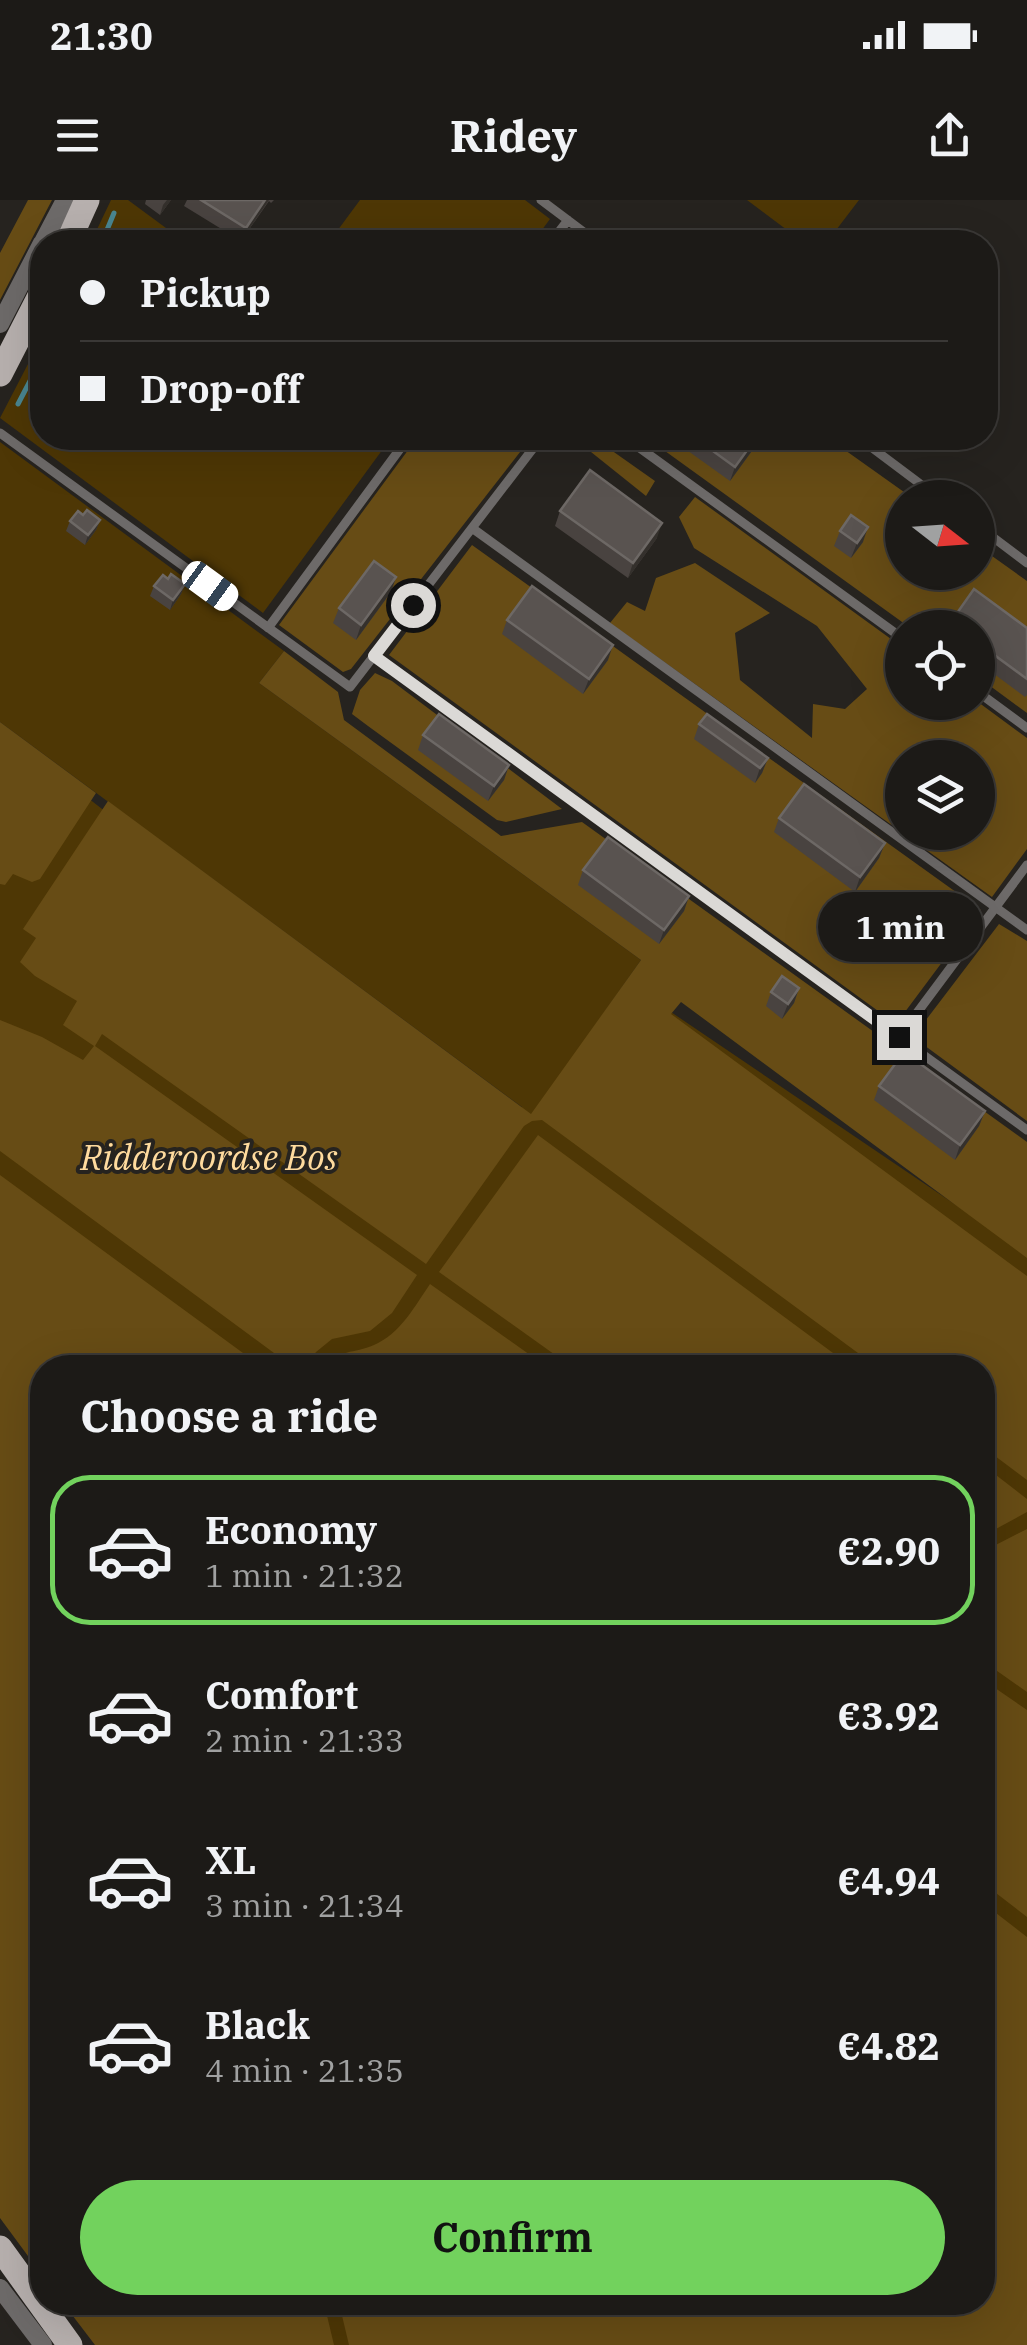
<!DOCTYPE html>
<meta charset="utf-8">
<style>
:root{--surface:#1c1a17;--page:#252320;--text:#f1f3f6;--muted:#a0a1a1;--line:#3a3836;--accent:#72d25d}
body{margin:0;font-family:"IBM Plex Serif",serif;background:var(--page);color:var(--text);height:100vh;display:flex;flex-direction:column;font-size:38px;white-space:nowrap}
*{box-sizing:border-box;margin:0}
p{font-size:32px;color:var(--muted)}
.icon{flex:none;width:55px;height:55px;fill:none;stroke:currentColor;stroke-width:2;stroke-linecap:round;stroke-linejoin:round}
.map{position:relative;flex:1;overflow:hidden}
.side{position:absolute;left:30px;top:1155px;width:965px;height:960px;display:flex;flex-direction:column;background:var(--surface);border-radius:40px;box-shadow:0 10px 40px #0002,0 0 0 2px var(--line)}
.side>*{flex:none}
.guide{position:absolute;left:30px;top:30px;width:968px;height:220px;border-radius:40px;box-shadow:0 10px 40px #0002,0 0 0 2px var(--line);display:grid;align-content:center;height:220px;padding:0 50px;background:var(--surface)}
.needle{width:65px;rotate:107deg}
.buttons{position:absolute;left:885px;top:280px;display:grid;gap:20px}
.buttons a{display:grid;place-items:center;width:110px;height:110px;border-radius:50%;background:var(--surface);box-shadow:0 10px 40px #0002,0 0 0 2px var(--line);font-size:50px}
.end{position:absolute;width:45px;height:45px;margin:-22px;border:12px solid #dbd9d6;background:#111;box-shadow:0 0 0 5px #111}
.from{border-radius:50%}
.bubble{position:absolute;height:70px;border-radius:35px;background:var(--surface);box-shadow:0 10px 40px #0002,0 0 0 2px var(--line);font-size:32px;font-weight:800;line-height:70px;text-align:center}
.car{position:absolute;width:30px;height:60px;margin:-30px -15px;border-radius:12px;box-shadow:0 0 8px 2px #0007;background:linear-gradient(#fff 24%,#345 0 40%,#fff 0 76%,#345 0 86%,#fff 0)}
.guide b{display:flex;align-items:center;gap:35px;height:95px;font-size:38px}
.guide b+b{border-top:2px solid var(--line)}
.guide i{width:25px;height:25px;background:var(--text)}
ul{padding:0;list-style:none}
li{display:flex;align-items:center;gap:30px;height:150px;margin:0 20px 15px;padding:0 30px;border:5px solid transparent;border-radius:40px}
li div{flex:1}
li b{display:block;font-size:38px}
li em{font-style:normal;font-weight:800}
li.active{border-color:var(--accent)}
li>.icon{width:90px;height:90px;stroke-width:1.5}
h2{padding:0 50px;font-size:45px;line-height:120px}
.cta{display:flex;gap:20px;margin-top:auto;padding:20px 50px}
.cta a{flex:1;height:115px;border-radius:60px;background:var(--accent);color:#111;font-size:40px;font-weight:800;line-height:115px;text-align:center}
.status{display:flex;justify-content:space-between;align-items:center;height:70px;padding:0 50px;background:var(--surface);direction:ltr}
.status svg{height:28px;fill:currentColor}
header{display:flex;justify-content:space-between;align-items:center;height:130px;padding:0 50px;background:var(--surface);font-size:45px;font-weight:800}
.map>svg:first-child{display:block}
</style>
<div class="status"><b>21:30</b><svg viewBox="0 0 49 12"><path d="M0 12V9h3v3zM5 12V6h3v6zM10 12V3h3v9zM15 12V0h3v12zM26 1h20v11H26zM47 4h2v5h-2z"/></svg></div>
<header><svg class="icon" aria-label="menu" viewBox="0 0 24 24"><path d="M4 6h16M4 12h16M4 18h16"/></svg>Ridey<svg class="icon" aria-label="share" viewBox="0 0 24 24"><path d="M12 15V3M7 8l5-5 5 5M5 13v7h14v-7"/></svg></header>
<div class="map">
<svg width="1027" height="2145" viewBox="0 0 1027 2145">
<rect width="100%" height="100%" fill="#26231f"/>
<!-- green -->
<path fill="#4e3705" d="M111,0H128L185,42H91Z
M360,0H525L550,19L533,42H329Z
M747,0H859L827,42H803Z
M42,137V238H391L263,413L0,218Z
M0,242L284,451L259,483L641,760L591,831L634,787L1027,1053V2145H101L69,2103L982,2102V1168H42L0,2005V530L507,922L522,907L0,522Z"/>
<!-- forest -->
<path fill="#674c15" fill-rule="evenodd" d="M28,0H52L0,100V53Z
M417,238H531L351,469L343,472L279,425Z
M594,238L655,281L646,296L591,252Z
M647,238H828L911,297L902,298V372H978V346L1027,381V513L978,477V428L909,427Z
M695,297L902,447V502H978L1027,538V649L992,697L610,423L627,402L645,411L656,378L695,363L770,413L735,433L740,480L812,538L813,504L845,509L867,489L817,426L694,348L679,317ZM902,558H978V632H902Z
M472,345L981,710L896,824L389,455Z
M284,451L338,492L344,520L501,636L582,622L1027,942V1058L681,802L671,814L1027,1076V1280L983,1247L982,1168L877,1167L542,920L532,921L524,926L426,1064L102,834L95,846L417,1075L392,1113L370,1131L332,1139L316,1152L305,1167H293L0,951V820L42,837L83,860L94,846L63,825L77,801L35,776L20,762L36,738L23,729L108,601L531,914L641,760L259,483Z
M375,473L392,481L562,609L506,622L497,620L368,526L352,514L360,490Z
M0,522L96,593L40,679L32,682L13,674L5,685L0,684Z
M999,724L1027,741V921L913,837Z
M538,935L852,1167H572L439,1072Z
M0,975L262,1167L42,1168V2075L0,2018Z
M430,1084L547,1167H323C338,1149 354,1154 374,1145C400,1134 415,1106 430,1084Z
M983,1265L1027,1299V1312L983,1336Z
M1027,1329V1492L983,1461L982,1352Z
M982,1479L1027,1510V1717L983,1683Z
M983,1703L1027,1737V2145H349L339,2103L982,2102Z
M63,2103H324L334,2145H95Z"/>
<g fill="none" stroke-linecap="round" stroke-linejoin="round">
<!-- stream -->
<path stroke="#498691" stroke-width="5" d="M102,42L114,13
M18,204L42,158"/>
<!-- service -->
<path stroke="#6d6a69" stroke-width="9" d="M541,0L597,42
M551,42L568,20
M0,233L350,487L541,238
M626,238L902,438
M859,238L939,298
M978,326L1027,363
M472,328L1027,730
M268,428L408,238
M373,456L1027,930
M978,492L1027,528
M899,837L1027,665"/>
<!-- minor -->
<path stroke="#6d6a69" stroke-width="18" d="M43,42L65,0
M0,124L42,43
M0,2088L43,2145"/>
<!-- primary -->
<path stroke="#b7b0ae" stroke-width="25" d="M68,42L87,0
M0,174L42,92
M0,2048L70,2145"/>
</g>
<!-- wall -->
<path fill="#494340" d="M146,0H171L160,15L145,4Z
M187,0H274L271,3L269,1L241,41L184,6Z
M670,238H758L754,248L730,281Z
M560,311L657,338L628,378L555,326Z
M83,315L100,320L96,330L85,345L66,331L70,321Z
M840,331L863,342L851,358L834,346Z
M396,377L391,392L356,440L333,423L339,408Z
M168,379L185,384L181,394L170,410L150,396L154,386Z
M507,420L608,460L583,494L502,434Z
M950,423L1027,428V495L1025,497L978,462V428H948Z
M699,524L768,558L762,573L755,583L694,539Z
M423,535L509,565L504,580L488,601L418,550Z
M779,618L885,643L879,658L855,692L774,632Z
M583,670L689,696L684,711L659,744L578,685Z
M799,788L794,803L782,819L766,806L771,792Z
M879,886L985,911L979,926L955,960L874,900Z"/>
<!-- shaded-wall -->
<path fill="#34302c" d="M167,0H171L160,15L163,5Z
M265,0H269L241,41L246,28Z
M756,238H758L754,248L730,281L735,267Z
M100,320L96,330L85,345L88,335Z
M662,323L657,338L628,378L633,363Z
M868,327L863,342L851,358L857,343Z
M396,377L391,392L356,440L361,425Z
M185,384L181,394L170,410L173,400Z
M613,445L608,460L583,494L589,479Z
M768,558L762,573L755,583L760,568Z
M509,565L504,580L488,601L494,586Z
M885,643L879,658L855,692L860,677Z
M689,696L684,711L659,744L664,730Z
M799,788L794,803L782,819L788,804Z
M985,911L979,926L955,960L960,945Z"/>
<!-- building -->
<path fill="#595350" stroke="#6d6865" stroke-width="2.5" d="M201,0H265L246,28Z
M695,238H756L735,267Z
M590,270L662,323L633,363L560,311Z
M87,310L100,320L88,335L70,321L78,311L83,315Z
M851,315L868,327L857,343L840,331Z
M374,361L396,377L361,425L339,408Z
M171,374L185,384L173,400L154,386L163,375L168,379Z
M532,386L613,445L589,479L507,420Z
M974,389L1027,428V479L978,443V428H956L950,423Z
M439,514L509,565L494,586L423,535Z
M707,514L768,558L760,568L699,524Z
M804,584L885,643L860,677L779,618Z
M608,637L689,696L664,730L583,670Z
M782,776L799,788L788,804L771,792Z
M904,852L985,911L960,945L879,886Z"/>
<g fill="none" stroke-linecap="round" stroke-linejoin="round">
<!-- route -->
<path stroke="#dbd9d6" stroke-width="12" d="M413,405L374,456L899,837"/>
</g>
<g text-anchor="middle" stroke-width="8" stroke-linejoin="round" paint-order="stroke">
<!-- park labels -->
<g font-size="35" font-style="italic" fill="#ffdb9e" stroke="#26231f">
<text x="209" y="970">Ridderoordse Bos</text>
</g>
</g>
</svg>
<div class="buttons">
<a><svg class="needle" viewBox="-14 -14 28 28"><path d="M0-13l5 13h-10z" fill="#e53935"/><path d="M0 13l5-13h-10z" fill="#a0a1a1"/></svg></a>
<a><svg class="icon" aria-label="locate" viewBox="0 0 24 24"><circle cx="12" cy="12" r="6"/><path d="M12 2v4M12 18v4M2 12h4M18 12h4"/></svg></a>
<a><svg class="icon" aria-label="layers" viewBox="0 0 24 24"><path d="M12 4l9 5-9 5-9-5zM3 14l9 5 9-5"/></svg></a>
</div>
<i class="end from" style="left:413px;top:405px"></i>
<i class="end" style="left:899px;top:837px"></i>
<div class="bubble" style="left:818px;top:692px;width:165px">1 min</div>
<i class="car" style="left:210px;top:386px;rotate:126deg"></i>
<div class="guide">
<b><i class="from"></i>Pickup</b>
<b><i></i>Drop-off</b>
</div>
<section class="side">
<h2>Choose a ride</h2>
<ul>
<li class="active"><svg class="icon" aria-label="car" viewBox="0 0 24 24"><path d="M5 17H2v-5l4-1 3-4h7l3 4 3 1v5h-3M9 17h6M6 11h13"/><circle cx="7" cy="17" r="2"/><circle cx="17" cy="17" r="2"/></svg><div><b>Economy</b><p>1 min · 21:32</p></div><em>€2.90</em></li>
<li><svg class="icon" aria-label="car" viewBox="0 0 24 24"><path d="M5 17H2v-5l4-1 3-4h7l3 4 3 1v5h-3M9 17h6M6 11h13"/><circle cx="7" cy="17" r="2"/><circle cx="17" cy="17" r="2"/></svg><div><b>Comfort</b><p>2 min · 21:33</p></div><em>€3.92</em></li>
<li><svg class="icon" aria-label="car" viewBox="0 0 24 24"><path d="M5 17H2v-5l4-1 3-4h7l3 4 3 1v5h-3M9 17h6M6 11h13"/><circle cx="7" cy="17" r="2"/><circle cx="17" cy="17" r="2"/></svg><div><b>XL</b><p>3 min · 21:34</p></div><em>€4.94</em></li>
<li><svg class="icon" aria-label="car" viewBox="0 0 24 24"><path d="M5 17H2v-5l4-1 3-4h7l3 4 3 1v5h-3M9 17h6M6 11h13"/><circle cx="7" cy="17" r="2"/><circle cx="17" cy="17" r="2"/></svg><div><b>Black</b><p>4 min · 21:35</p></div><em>€4.82</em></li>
</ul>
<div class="cta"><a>Confirm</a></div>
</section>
</div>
